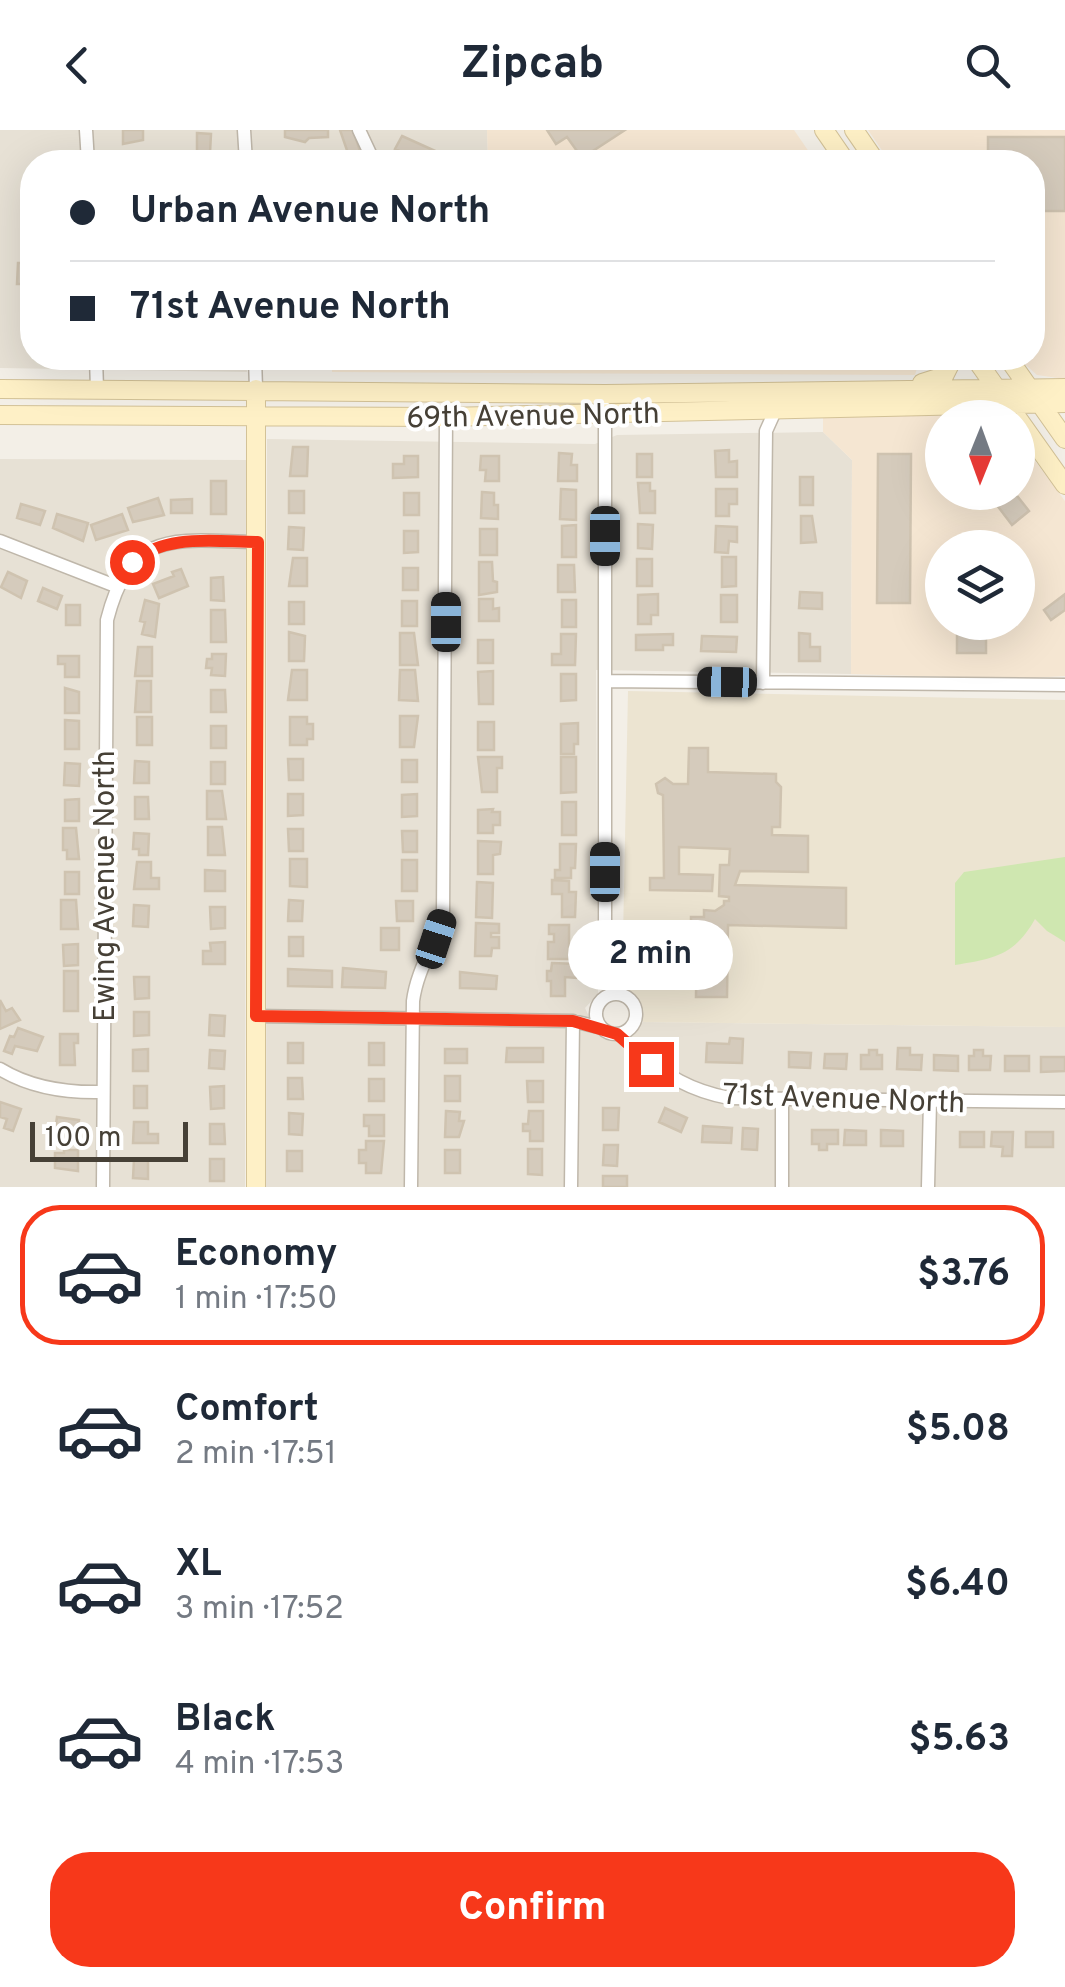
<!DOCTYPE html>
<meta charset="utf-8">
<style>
:root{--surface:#fff;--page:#f2f2f3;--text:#1f2937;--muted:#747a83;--line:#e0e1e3;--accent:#f7381a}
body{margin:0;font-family:Overpass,sans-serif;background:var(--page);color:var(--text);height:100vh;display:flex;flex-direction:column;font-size:38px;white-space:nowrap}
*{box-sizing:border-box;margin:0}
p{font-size:32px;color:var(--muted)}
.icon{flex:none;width:55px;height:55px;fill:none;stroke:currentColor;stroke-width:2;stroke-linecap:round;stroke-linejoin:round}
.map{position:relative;height:1057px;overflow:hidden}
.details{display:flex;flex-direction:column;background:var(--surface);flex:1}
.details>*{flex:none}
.banner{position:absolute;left:20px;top:20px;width:1025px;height:220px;border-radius:40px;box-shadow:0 10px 40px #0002;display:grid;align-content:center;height:220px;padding:0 50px;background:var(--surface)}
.needle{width:65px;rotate:181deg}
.buttons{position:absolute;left:925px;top:270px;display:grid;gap:20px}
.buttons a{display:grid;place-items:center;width:110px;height:110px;border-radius:50%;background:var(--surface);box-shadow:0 10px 40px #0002;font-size:50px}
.scale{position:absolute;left:30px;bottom:25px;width:158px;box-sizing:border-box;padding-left:10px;border:5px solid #464036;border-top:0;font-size:28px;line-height:35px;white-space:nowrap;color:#464036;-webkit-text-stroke:8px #fff;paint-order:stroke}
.end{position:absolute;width:45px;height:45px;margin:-22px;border:12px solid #f7381a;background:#fff;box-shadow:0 0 0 5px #fff}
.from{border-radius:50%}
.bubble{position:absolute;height:70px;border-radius:35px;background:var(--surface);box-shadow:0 10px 40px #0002;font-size:32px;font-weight:700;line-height:70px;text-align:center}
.car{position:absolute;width:30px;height:60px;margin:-30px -15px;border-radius:12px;box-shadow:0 0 8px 2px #0007;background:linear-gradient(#222 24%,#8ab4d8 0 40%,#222 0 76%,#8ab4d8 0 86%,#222 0)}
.banner b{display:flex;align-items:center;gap:35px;height:95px;font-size:38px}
.banner b+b{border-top:2px solid var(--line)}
.banner i{width:25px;height:25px;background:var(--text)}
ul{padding:18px 0 0;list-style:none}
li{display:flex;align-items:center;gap:30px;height:140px;margin:0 20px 15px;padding:0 30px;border:5px solid transparent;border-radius:40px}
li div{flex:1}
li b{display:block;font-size:38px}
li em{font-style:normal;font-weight:700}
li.on{border-color:var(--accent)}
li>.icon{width:90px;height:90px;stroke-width:1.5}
.action{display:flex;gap:20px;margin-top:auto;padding:20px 50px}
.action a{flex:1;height:115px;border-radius:40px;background:var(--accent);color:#fff;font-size:40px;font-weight:700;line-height:115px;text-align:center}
header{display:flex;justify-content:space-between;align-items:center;height:130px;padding:0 50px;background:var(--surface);font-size:45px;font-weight:700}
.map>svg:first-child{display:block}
</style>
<header><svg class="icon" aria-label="back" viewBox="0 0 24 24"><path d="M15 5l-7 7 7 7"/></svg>Zipcab<svg class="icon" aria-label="search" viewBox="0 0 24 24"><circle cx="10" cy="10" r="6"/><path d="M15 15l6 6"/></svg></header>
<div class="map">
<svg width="1065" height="1057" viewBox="0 0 1065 1057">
<rect width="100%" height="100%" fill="#f3efe7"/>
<!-- residential -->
<path fill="#e7e1d5" d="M0,0H487L488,32H32V228H246L247,242L0,238Z
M823,302L852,330L851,544L596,540L598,864L585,878L596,902L619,910L643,892L1065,897V1057H266L267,309L595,314L617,305Z
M0,329L246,330L245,1057H0Z"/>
<!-- commercial -->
<path fill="#f5e6d2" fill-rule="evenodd" d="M487,0H794L816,32H488Z
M868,0H1065V249L1037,245L1018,228H1032V32H890Z
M332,228H920L915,245L332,242Z
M972,285L988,287L942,288V362H1018V308L1065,371V546L1015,549L851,544L852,330L823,302V287ZM942,418H1018V492H942Z"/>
<!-- education -->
<path fill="#ece4d1" d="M628,561L1065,570V897L643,892L638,870L622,857Z"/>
<!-- green -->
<path fill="#cfe7b0" d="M1065,727V812L1047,801L1035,789C1015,825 994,829 955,835V753L964,742Z"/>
<!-- building -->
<path fill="#d5cbbc" stroke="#cfc3b0" stroke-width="2.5" d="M123,0H143V10L123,14Z
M285,0H328V7L309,8L305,12L285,7Z
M340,0H353L363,30L351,32Z
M547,0H625L582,28L567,7L556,14Z
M197,3L211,4L210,23H197Z
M402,6L444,25L441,32H422L395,19Z
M988,7H1065V81H1032V32H988Z
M18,133H30V154H17Z
M293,317H308L307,346H290Z
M729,320V332L737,331V347H716L715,321Z
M559,323L572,324L571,335H577V351H558Z
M637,324H652V347H637Z
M878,324H911L910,473H877Z
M404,326H418V347L393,348V334H404Z
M481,326H499V351H485L486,340H480Z
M800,347H813V375H800Z
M211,351H226V384H211Z
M638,353H650V361H655V383H640Z
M561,359L576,360V390L560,389Z
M716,359H737V374H729V386H716Z
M289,361H304V383H289Z
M482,362L494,363V375H498V389L481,388Z
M987,362H1014L1029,381L1012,395Z
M404,363H419V385H404Z
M158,368L164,385L133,392L128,378Z
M192,369V383H171V370Z
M21,374L45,381L40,395L17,388Z
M57,384L88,393L83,411L53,398Z
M122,384L128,400L96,410L91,395Z
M801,386H812L816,412L801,413Z
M638,394L653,395L652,419L638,418Z
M576,395V427H562V396Z
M716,396L737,397V412L729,411L728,423L715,422Z
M289,397L304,398L303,420L288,419Z
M480,399H497V425H480Z
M404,401H418V422L404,423Z
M722,427H736V456L722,457Z
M293,428H307V456H289Z
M637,429H652V456H637Z
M479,432H492L493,451L497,452V462L479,465Z
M558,435H574L575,462H558Z
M403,438H418V460H403Z
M181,439L188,456L159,468L153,454L174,446L172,442Z
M8,442L27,451L21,468L1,457Z
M223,447L224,471L211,470V448Z
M43,458L62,466L57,479L38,471Z
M800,462L822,463V479L799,478Z
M658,464V485H651V494H638V465Z
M1065,464V480L1051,490L1044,480Z
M721,465H737V492H721Z
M479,469H493V479L499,478V491H479Z
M145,470L159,474L155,507L142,504L145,492L140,491Z
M562,470H576V497H562Z
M402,471H417V496H402Z
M289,472H304V494H289Z
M66,475H80V495H66Z
M211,480H225L226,512H211Z
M957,492H986V523H957Z
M289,502L305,506L304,531H289Z
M400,503H414L418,535H400Z
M799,503L810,504V517H820V531H799Z
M561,504H576L575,535H552V524H561Z
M673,504V515H663V520H636V505Z
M702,506L737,507L736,522L701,521Z
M478,510H493V533H478Z
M138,517H152V546H135Z
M212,524H226L225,546L211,545L212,538H206L207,529H212Z
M58,526H79V547H65V534H58Z
M292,540H307V570H288Z
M400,540H415L418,571L399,570Z
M493,541V574H479L478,542Z
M561,544H576V570L561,571Z
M137,551H151V582H135Z
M65,558L79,562V583H65Z
M211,560H225L226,582H211Z
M400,586H418L414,617H400Z
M137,587H152V615H137Z
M290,587H307V594H313V609H307V615H290Z
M65,590L79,591V619H65Z
M478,592H494V620H478Z
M578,593V614H574V624H561V594Z
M211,596H226V618H211Z
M689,618H708V642L776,644V652L781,657L780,697H772V705L808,706V742L740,741L735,755L846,758V798L728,795L727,867H696L697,795H691V787H704V780L715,781L724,775V771H729V767L719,766L720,735H729L730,719L679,717V744L713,745L712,761L650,760V748H664L663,665L658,663L656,654L665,648L673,654H688Z
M478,627H502V638H497V662H482Z
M561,627H576V662L561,663Z
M288,629H303V650H289Z
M402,630H417V652H402Z
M135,631L149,632V653H134Z
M211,632H225V654H211Z
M65,633L80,634L79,656L64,655Z
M207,661H222L226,689H207Z
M288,664H303V685L288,686Z
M417,664V686L402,687V665Z
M135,667H148L149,689H135Z
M79,669V691H65V670Z
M562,672H576V705H562Z
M493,679L492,682H500V695H493V703H478V680Z
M208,697H222L225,725H208Z
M63,698H76L79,729H67V720H63Z
M288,699H303V721H289Z
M402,701H417V722H403Z
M134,703L149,704L148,725H139V719H133Z
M478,711L501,712L500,724L493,725V744H478Z
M560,714H576L575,738H571V748H555V740H560Z
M290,729H307V757L290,756Z
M402,730H417V761H402Z
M137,732H151V748H159V759H134Z
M205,740L225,741V761H205Z
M65,742H79V764H65Z
M552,750L569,751V762H576L575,787H562V764H552Z
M477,752L493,753L492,788L476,787Z
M61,770H76L78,799H61Z
M289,770L303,771L302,791H288Z
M396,771H413V791H397Z
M134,775L149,776L148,797L133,796Z
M210,777H225V798L211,799Z
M476,793L499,794V803H491V807H499V818H492L491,826H475Z
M549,795H569V829H548V812H554V804H549Z
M381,798H399V820H381Z
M289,807H303V826H289Z
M225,812V834H203V821H211L210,813Z
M78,814V835L64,836L63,815Z
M552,833L577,834L576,848L565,847V866H551V851H547V841H551Z
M343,838L386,842L385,858L342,857Z
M288,839L332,841V857L288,856Z
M64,841H78V881H64Z
M460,842L497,846L496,859L460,858Z
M134,847H149V868L135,869Z
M0,870L6,881L12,878L20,890L0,899Z
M134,882H149V905L134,906Z
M210,885L225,886L224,906L209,905Z
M18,898L43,907L37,921L15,916L12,924L4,921L10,906L14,907Z
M60,904H78V913H74L75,935H60Z
M730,908L743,909L742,933L706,932L707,913L729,914Z
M288,913H303V933H288Z
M369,913H384V935H369Z
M507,918H543V932H506Z
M898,918H910V925H922L921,940L897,939Z
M148,919V941H133V920Z
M445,919H467V933H445Z
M210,920L225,921L224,939L209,938Z
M869,920H877V925H882V939H861V925H869Z
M974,920H983V926H991L990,940H969V926H974Z
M789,922L811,923L810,938L789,937Z
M825,924H847L846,939L824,938Z
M934,925L958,926V941L934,940Z
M1005,926H1029V941H1005Z
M1041,927H1065V941L1041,942Z
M445,946H460V971H445Z
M288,948H302L303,969H288Z
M369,949H384V971H369Z
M527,951H543V972H528Z
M134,956H147V978H134Z
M224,956V978L211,979L210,957Z
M0,972L21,979L13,1001L4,998L7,989L0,987Z
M603,978H619L618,1000H603Z
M665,978L687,988L681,1002L659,992Z
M446,981L460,982L459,991H464L459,1007H445Z
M529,981H543V1011H530V1001H523V994H528Z
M289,983L303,984L302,1005L289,1004Z
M364,985H384V1006H369V996H364Z
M57,987L79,990L76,1005L55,1001Z
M134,992H148V1004H158V1013H133Z
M210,994H224L225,1014H210Z
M703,996L732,998L731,1013L702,1012Z
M743,998L758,999L757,1020L742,1019Z
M812,1000H838V1014H827V1020H819V1014H812Z
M845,1000L866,1001V1015H844Z
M881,1000L903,1001V1016H881Z
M960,1002H984V1017H960Z
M992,1002H1013L1012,1026H1002L1003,1017L991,1016Z
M1026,1002H1053V1017H1026Z
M366,1011H384L381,1043H366V1033H359V1020H366Z
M604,1015H618L617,1036L603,1035Z
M528,1019H542V1045L528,1044Z
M64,1020H78V1041L55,1038V1023H64Z
M445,1020H460V1043H445Z
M287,1021H302V1041H287Z
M134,1029L148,1030V1049L133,1048Z
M210,1029H224V1051H210Z
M603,1046H627V1057H603Z"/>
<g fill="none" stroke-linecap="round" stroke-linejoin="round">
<!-- street casing -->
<g stroke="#bfb7aa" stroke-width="15">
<path id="street" d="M86,0L88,32
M244,0L246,32
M359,0L374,32
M96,228L97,259
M255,228L256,259
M0,411L118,457
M605,551L1065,555
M763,553L766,301L775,281
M605,840V278
M596 884a20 20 0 1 1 40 0a20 20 0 1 1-40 0Z
M256,886L573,891L602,898
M637,920C665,946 692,961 729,968L1065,972
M0,939C31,958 67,963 103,962
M103,1057L107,490C131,396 177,411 258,412
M411,1057L413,871C417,840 434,816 443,787L446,287
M571,1057L573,891
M782,1057V969
M928,1057L930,971"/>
</g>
<!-- secondary casing -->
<g stroke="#d3c297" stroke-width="20">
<path id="secondary" d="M824,0L846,32
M854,0L876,32
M975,228L1065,355
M1008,228L1065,309
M922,253L944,246L953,228
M0,259L605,264L1065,258
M0,285L446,287L1065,273
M256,1057V259"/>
</g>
<!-- street -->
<use href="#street" stroke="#fff" stroke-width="12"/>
<!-- secondary -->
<use href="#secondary" stroke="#fef0c6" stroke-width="18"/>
</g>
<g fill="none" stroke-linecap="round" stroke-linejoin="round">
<!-- route -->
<path stroke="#f7381a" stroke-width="12" d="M132,432C167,403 215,412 258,412L256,886L573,891L617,904L651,934"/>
</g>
<g text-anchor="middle" stroke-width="8" stroke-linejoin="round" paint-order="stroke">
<!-- street labels -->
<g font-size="30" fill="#464036" stroke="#fff">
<text transform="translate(533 285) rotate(-1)" y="10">69th Avenue North</text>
<text transform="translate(104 756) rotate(-90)" y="10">Ewing Avenue North</text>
<text transform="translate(844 968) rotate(2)" y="10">71st Avenue North</text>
</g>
</g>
</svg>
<div class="buttons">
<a><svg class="needle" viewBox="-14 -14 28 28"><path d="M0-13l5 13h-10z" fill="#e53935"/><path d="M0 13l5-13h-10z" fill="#747a83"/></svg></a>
<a><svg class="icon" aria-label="layers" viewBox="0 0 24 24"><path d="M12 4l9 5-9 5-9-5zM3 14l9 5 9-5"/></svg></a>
</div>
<div class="scale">100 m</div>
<i class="end from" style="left:132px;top:432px"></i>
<i class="end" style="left:651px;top:934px"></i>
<div class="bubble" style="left:568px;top:790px;width:165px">2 min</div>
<i class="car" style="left:605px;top:406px;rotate:180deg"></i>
<i class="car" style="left:446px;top:492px;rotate:0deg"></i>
<i class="car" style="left:727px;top:552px;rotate:271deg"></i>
<i class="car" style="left:605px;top:742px;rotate:0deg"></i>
<i class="car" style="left:436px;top:809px;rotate:18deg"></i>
<div class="banner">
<b><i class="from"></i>Urban Avenue North</b>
<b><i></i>71st Avenue North</b>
</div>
</div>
<section class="details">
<ul>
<li class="on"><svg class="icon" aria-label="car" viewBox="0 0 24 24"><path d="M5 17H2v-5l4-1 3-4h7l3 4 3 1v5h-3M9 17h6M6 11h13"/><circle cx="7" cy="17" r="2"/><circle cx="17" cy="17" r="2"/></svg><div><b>Economy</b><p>1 min · 17:50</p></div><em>$3.76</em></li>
<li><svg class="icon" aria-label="car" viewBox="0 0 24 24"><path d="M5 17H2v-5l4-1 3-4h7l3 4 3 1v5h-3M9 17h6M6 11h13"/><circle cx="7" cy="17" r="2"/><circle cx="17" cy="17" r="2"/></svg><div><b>Comfort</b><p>2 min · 17:51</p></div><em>$5.08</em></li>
<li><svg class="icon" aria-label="car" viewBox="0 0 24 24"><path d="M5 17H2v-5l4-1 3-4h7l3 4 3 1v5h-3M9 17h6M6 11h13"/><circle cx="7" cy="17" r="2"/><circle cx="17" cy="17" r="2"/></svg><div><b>XL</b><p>3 min · 17:52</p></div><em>$6.40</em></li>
<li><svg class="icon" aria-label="car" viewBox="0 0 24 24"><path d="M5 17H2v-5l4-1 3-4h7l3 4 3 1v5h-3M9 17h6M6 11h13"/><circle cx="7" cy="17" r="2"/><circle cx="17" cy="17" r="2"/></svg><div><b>Black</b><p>4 min · 17:53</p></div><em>$5.63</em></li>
</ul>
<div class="action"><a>Confirm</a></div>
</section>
